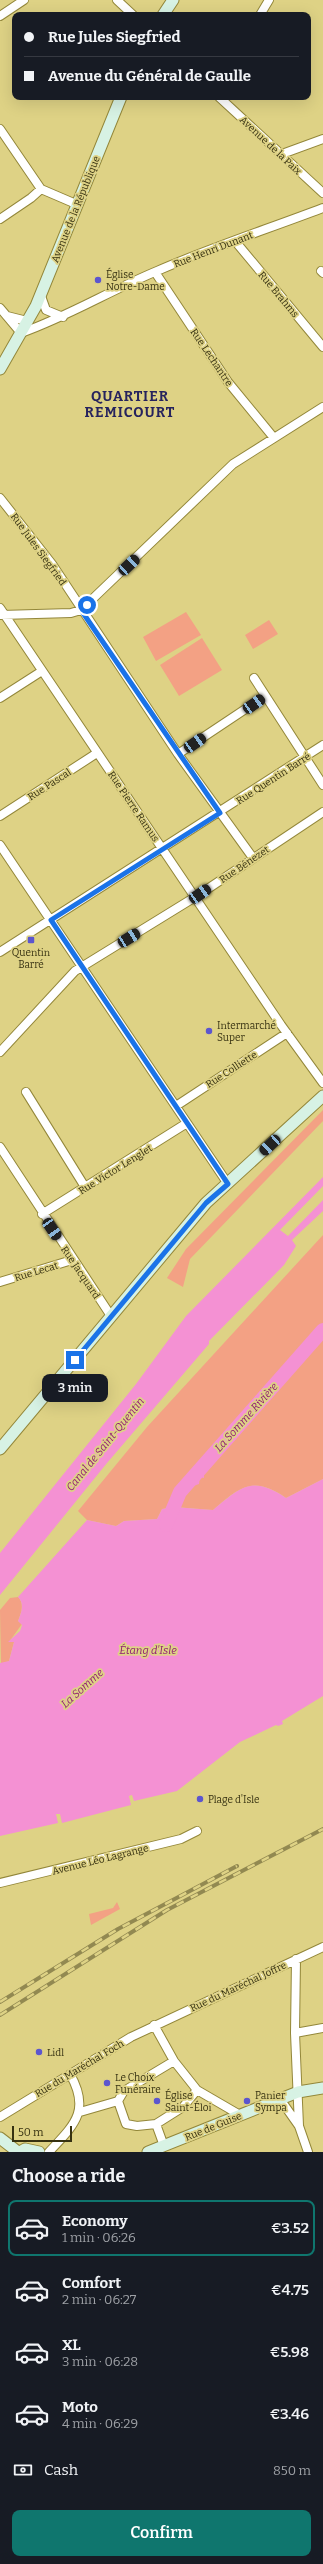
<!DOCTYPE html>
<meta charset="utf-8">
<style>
:root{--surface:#171b24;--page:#242831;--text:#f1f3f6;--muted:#9ea1a6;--line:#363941;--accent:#0f766e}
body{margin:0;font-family:Bitter,serif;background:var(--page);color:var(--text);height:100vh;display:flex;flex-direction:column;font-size:15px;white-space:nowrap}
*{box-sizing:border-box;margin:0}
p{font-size:13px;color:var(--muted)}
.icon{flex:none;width:22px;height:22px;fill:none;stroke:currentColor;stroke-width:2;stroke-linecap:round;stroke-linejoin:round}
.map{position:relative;height:2152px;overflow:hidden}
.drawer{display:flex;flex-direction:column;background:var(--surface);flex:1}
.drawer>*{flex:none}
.guide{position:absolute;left:12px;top:12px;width:299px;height:88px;border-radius:8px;box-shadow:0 4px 16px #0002;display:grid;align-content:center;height:88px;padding:0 12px;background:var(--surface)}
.scale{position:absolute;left:12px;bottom:10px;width:60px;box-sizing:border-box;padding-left:4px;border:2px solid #363111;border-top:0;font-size:11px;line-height:14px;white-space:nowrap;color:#363111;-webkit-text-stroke:3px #ded285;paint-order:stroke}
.end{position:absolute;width:18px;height:18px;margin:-9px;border:5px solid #1a73e8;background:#fff;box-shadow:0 0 0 2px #fff}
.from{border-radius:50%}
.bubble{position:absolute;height:28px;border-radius:8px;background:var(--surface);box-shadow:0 4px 16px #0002;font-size:13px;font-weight:600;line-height:28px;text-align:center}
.car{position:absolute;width:12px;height:24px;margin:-12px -6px;border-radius:5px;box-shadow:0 0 3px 1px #0007;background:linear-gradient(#222 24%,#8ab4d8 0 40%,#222 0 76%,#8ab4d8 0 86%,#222 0)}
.guide b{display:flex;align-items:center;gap:14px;height:38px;font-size:15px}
.guide b+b{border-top:1px solid var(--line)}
.guide i{width:10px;height:10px;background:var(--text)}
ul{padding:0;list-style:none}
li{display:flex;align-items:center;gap:12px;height:56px;margin:0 8px 6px;padding:0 4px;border:2px solid transparent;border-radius:8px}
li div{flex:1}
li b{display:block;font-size:15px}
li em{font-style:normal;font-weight:600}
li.current{border-color:var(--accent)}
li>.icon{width:36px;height:36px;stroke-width:1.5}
h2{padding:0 12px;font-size:18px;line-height:48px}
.pay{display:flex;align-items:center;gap:10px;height:44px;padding:0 12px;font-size:15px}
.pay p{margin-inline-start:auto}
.action{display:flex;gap:8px;margin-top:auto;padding:8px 12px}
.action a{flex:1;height:46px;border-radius:8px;background:var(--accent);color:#fff;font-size:16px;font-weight:600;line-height:46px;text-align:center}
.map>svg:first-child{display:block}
</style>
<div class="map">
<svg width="323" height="2152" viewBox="0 0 323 2152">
<rect width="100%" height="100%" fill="#ded285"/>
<!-- green -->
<path fill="#f3a184" d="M186,612L201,635L156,661L143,637Z
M269,620L278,634L253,649L245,635Z
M202,638L222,670L179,696L160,665Z
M323,1110V1121L190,1259L183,1287L167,1278L186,1249Z
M323,1235V1479L286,1498C253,1475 240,1487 213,1510L174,1507L162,1509L157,1519L124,1521L116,1526L87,1520L78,1511L147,1427Z
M18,1597C25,1604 21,1613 18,1621L22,1624L9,1642H14L9,1661L1,1664L0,1610L10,1598Z
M117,1902L120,1909L91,1925L89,1914L113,1908Z"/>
<!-- water -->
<path fill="#f491d3" d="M323,1177V1186L280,1230L288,1236L323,1200V1211L292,1240L296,1246L284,1265L209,1341V1344L107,1463L0,1595V1553L136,1384L186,1316Z
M204,1466V1478L200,1477L199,1484L179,1491L182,1482L190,1477V1474L198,1473Z
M323,1479V1696L282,1721L283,1724L278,1726L276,1725L240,1742L177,1791L134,1801L132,1795L129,1796L131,1805L62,1823L60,1814H56L58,1823L0,1836V1663L9,1661L14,1642H8L20,1631L22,1625L18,1621C21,1613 25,1604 18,1597L87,1520L116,1526L124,1521L157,1519L162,1509L174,1507L213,1510C241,1487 252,1475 286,1498Z"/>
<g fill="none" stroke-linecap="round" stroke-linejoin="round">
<!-- river -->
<path stroke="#f491d3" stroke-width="14" d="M166,1525L180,1492L323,1330"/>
<!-- street casing -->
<g stroke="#93873a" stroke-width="10">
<path id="street" d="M117,0L133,15
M260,15L269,0
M0,16L24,0
M219,97L323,193
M0,129L41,189L76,204
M282,154L323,139
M0,219L31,198L41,189
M235,241L323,347
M321,271L323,273
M155,272L228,382L274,438
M41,296L46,310L63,317
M0,308L21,333C69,316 111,290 157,271C212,247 268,229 323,208
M7,316L27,321
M0,498L52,564L178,754L253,858
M0,608L281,1025L323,1083
M1,615L71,613L81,610L233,464L323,407
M254,678L323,785
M0,698L42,671
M178,754L265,696
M0,816L97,753
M0,845L228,1184
M0,952L323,745
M0,1052L75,971L200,894L323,812
M26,1092L85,1187
M176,1106L287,1033
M0,1147L111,1316
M42,1214L187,1123
M0,1282L72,1260
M0,1883L181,1839L197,1831
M296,1959L295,2033L299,2126
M154,2025L174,2061L197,2090L240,2115
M295,2033L323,2028
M280,2099L299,2126L308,2152
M118,2101L124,2091L174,2061
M118,2101L126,2124L137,2126L156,2124
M80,2112L118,2101
M0,2117L131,2037L323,1947
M164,2146L156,2124L183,2107L197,2090
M49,2152C74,2125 91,2111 70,2074"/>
</g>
<!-- secondary casing -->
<g stroke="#93873a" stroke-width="13">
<path id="secondary" d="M163,15L173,0
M0,369L36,306L121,97
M0,1449L206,1203L323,1096
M0,2138L18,2152
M20,2152L25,2149L39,2152
M148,2152L298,2092L323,2088"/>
</g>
<!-- street -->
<use href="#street" stroke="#fff" stroke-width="8"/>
<!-- secondary -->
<use href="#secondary" stroke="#d7f2e4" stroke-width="11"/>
<!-- rail casing -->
<g stroke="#928951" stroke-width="4">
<path id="rail" d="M0,2002L118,1929L237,1866
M0,2015L167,1910L323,1829"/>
</g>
<!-- rail -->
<use href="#rail" stroke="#ded285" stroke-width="2.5" stroke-dasharray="8" stroke-linecap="butt"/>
</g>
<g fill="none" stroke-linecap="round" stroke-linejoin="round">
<!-- route -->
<path stroke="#1a73e8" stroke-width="5" d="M75,1360L206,1203L228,1184L51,920L220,813L81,610L87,605"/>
</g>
<!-- markers -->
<g fill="#5c56ce" stroke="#ded285" stroke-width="1.5">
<circle cx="98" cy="280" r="4"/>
<rect x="27" y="936" width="8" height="8" rx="2"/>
<circle cx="209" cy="1031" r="4"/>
<circle cx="200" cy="1799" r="4"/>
<circle cx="39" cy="2052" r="4"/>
<circle cx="107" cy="2083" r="4"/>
<circle cx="157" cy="2101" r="4"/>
<circle cx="247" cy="2101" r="4"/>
</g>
<g text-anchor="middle" stroke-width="3.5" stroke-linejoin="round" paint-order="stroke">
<!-- street labels -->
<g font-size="10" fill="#363111" stroke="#ded285">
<text transform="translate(271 145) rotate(43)" y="4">Avenue de la Paix</text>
<text transform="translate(75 209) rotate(-68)" y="4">Avenue de la République</text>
<text transform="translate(213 249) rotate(-21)" y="4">Rue Henri Dunant</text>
<text transform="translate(279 294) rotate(50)" y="4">Rue Brahms</text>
<text transform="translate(212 357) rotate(56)" y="4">Rue Lechantre</text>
<text transform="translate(39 549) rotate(54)" y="4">Rue Jules Siegfried</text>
<text transform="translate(273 778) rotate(-33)" y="4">Rue Quentin Barré</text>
<text transform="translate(49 784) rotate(-33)" y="4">Rue Pascal</text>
<text transform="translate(134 806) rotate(56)" y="4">Rue Pierre Ramus</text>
<text transform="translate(244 864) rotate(-34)" y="4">Rue Bénezet</text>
<text transform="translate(231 1069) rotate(-33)" y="4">Rue Colliette</text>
<text transform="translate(115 1169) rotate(-32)" y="4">Rue Victor Lenglet</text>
<text transform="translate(36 1271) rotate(-17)" y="4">Rue Lecat</text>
<text transform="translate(81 1272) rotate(56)" y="4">Rue Jacquard</text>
<text transform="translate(100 1859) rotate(-14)" y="4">Avenue Léo Lagrange</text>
<text transform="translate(238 1986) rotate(-25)" y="4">Rue du Maréchal Joffre</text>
<text transform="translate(79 2068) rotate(-31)" y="4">Rue du Maréchal Foch</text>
<text transform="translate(213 2126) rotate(-22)" y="4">Rue de Guise</text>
</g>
<!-- poi labels -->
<g font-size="10" fill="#363111" stroke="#ded285" text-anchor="start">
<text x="106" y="278">Église<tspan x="106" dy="12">Notre-Dame</tspan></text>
<text x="31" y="956" text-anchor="middle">Quentin<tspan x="31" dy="12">Barré</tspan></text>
<text x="217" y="1029">Intermarché<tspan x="217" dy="12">Super</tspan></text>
<text x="208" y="1803">Plage d'Isle</text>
<text x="47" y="2056">Lidl</text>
<text x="115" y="2081">Le Choix<tspan x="115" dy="12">Funéraire</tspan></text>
<text x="165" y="2099">Église<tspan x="165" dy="12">Saint-Éloi</tspan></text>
<text x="255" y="2099">Panier<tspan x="255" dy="12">Sympa</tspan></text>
</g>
<!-- water labels -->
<g font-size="11" font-style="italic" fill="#901d73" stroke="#ded285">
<text transform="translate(246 1417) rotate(-48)" y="4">La Somme Rivière</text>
<text transform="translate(105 1444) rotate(-51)" y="4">Canal de Saint-Quentin</text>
<text x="148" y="1654">Étang d'Isle</text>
<text transform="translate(82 1688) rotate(-42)" y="4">La Somme</text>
</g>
<!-- district labels -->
<g font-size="14" font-weight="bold" letter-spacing="1" fill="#26235d" stroke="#ded285">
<text x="130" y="401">QUARTIER<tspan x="130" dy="16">REMICOURT</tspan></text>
</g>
</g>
</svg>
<div class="scale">50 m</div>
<i class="end from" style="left:87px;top:605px"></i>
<i class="end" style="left:75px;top:1360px"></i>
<div class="bubble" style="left:42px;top:1374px;width:66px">3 min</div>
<i class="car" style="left:129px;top:565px;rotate:47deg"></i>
<i class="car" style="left:254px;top:704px;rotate:56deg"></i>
<i class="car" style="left:195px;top:743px;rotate:56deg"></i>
<i class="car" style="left:200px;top:894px;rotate:56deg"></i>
<i class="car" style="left:129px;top:938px;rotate:58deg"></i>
<i class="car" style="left:270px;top:1145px;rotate:227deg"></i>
<i class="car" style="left:52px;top:1229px;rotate:146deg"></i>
<div class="guide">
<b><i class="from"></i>Rue Jules Siegfried</b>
<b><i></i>Avenue du Général de Gaulle</b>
</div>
</div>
<section class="drawer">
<h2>Choose a ride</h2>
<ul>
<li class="current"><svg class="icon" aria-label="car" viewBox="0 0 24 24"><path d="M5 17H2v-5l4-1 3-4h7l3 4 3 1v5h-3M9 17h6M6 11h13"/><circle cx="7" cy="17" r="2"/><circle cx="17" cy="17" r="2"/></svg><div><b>Economy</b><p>1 min · 06:26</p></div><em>€3.52</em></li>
<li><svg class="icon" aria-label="car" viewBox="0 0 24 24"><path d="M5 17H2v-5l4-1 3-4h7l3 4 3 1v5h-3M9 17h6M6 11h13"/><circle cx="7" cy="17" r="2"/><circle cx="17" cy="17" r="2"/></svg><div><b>Comfort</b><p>2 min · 06:27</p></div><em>€4.75</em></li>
<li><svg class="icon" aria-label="car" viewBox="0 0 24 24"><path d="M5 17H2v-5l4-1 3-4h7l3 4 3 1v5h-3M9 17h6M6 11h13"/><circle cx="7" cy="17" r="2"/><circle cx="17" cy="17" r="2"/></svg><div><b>XL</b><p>3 min · 06:28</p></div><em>€5.98</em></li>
<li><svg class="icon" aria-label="car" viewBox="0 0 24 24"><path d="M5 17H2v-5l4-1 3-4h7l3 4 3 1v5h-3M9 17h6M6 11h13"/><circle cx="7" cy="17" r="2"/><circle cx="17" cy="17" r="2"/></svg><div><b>Moto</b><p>4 min · 06:29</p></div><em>€3.46</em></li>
</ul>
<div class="pay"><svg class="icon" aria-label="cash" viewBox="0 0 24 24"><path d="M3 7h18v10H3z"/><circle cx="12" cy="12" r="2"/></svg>Cash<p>850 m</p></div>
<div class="action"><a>Confirm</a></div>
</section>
